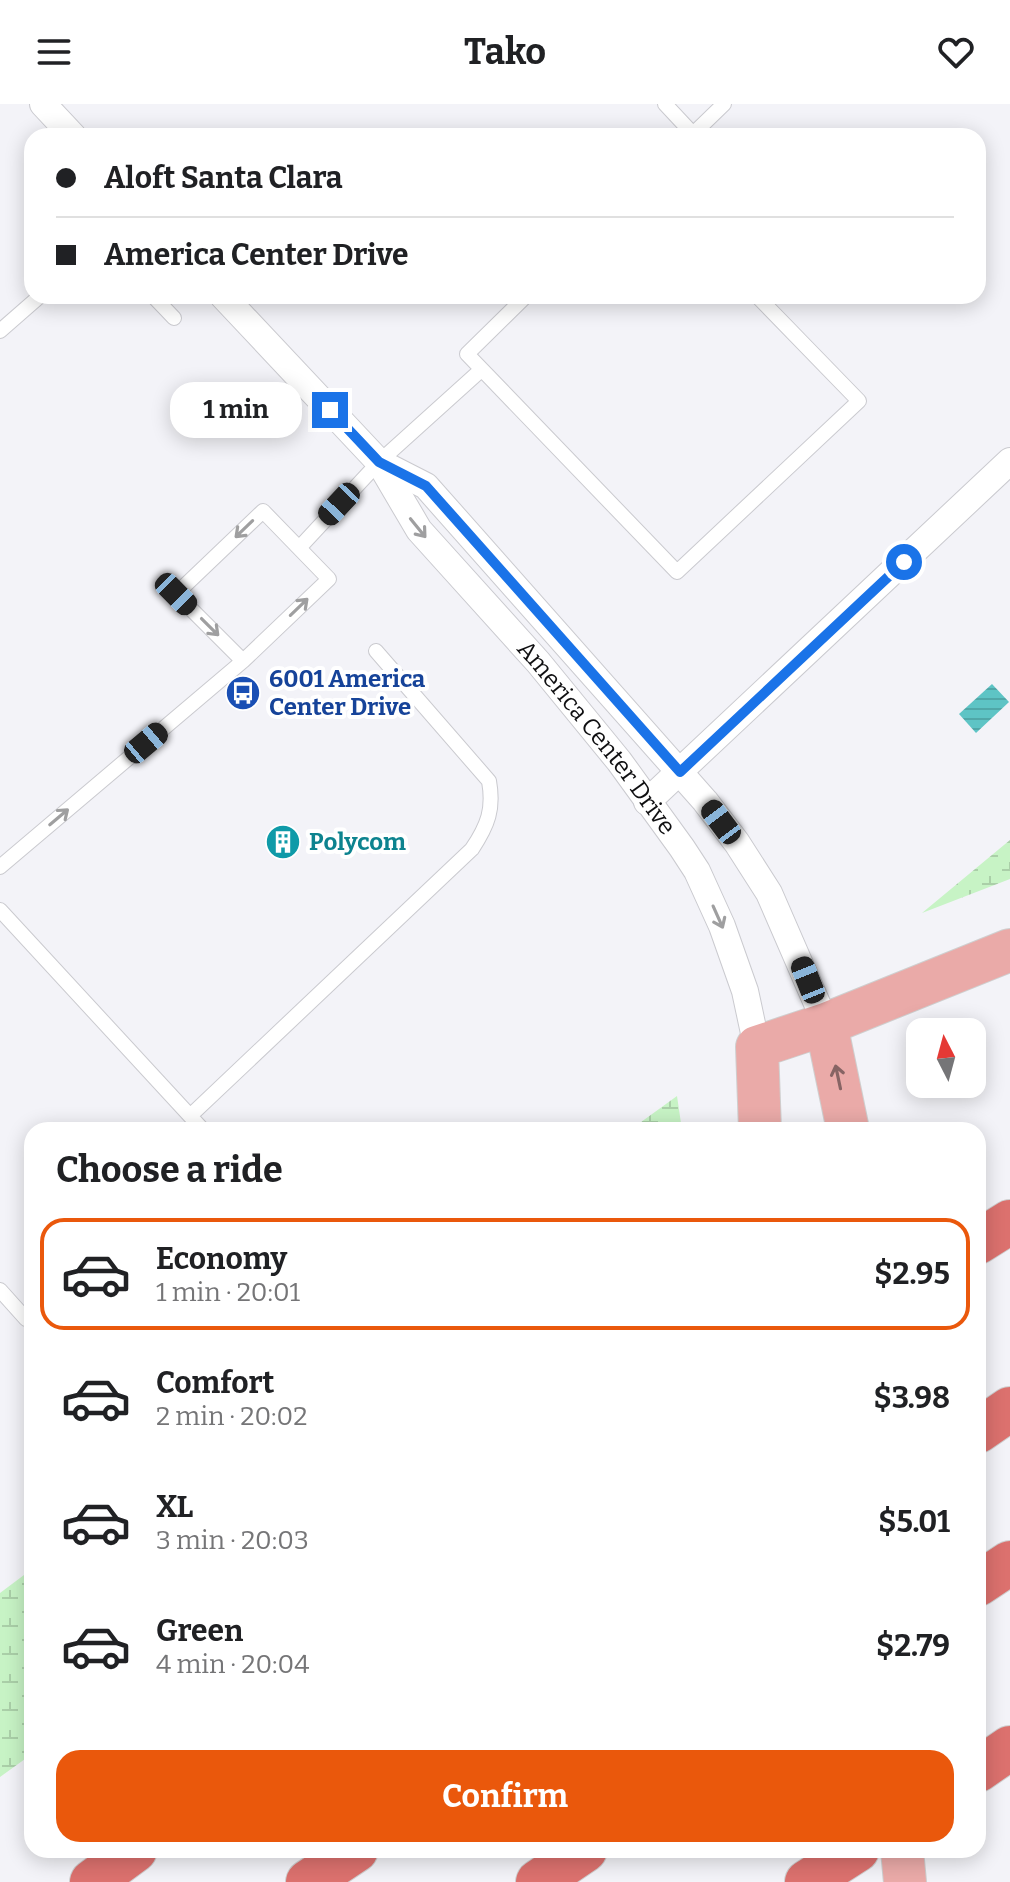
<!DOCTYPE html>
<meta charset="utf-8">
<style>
:root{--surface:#fff;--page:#f2f2f2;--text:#202124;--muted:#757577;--line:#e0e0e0;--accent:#ea580c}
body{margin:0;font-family:Bitter,serif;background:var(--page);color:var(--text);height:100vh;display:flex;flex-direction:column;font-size:30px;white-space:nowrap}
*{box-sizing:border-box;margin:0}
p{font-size:26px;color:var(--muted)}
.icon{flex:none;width:44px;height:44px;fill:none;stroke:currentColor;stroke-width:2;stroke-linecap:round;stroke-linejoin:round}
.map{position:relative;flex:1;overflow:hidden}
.side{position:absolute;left:24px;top:1018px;width:962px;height:736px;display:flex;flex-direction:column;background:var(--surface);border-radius:24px;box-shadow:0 4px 20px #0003}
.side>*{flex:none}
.top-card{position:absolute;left:24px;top:24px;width:962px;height:176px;border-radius:24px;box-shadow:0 4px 20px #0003;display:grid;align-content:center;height:176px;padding:0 32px;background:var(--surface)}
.needle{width:52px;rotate:354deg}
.buttons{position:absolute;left:906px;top:914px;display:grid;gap:16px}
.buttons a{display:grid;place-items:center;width:80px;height:80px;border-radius:16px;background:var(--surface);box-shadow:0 4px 20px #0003;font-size:40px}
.end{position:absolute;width:36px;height:36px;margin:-18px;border:10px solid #1a73e8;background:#fff;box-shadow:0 0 0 4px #fff}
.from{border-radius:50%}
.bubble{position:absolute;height:56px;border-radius:24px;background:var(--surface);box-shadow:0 4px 20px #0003;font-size:26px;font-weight:700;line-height:56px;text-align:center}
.car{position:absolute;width:24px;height:48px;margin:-24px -12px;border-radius:10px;box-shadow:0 0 6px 2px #0007;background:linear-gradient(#222 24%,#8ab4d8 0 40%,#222 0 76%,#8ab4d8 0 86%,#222 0)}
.top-card b{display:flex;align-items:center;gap:28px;height:76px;font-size:30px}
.top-card b+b{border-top:2px solid var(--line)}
.top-card i{width:20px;height:20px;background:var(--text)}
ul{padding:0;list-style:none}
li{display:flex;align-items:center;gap:24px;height:112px;margin:0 16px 12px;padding:0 16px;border:4px solid transparent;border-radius:24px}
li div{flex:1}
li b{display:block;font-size:30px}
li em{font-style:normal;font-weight:700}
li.active{border-color:var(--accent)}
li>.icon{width:72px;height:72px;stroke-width:1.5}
h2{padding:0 32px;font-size:36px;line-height:96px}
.cta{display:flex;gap:16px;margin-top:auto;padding:16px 32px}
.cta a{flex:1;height:92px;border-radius:24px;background:var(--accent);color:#fff;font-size:32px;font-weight:700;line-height:92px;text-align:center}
header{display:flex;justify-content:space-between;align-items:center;height:104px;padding:0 32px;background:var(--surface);font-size:36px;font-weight:700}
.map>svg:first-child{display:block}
</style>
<header><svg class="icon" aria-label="menu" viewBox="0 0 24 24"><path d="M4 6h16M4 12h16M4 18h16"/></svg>Tako<svg class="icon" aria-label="heart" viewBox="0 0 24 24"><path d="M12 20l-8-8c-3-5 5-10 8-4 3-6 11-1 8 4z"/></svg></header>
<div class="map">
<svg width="1010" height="1778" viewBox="0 0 1010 1778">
<defs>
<pattern id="wetland-marsh" width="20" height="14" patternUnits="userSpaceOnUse" patternTransform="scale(2)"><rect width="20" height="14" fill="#c7f3c5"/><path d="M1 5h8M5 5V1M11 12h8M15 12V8" fill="none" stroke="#aacfa8"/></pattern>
<pattern id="water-rules" width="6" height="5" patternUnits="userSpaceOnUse" patternTransform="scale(2)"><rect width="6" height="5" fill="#5ec4c5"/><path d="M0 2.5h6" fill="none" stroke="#50a7a8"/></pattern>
</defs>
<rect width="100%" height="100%" fill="#f3f3f8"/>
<!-- wetland -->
<path fill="url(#wetland-marsh)" d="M1010,736V775L922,809Z
M677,992L682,1026H630Z
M32,1465V1650L0,1673V1489Z"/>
<!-- water -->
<path fill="url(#water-rules)" d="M992,580L1009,598L976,629L959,610Z"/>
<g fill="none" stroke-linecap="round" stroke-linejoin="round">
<!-- service casing -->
<g stroke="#cacacf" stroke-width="16">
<path id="service" d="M665,0L693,30
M691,32L724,0
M153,192L174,214
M526,192L467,250L677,468L859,297L757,192
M0,227L40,192
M300,443L379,358L481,266
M0,763L243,557L329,475L263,407L176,490L243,557
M0,806L203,1026
M190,1012L472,745C488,721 494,705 489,677L376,547
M0,1186L26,1215"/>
</g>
<!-- minor casing -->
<g stroke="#cacacf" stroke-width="28">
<g id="minor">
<path d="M43,0L73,32"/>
<path id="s1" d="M223,192L379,358L419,426L538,558L619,657L682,744L697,767L722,822L745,887L757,943"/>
<path d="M379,358L426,382L705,697L737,739L769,789L826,920"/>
<path d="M647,698L1010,357"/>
</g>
</g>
<!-- primary casing -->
<g stroke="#cfcfcf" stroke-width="44">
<path id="primary" d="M826,920L848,1026
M760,1026L757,943L826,920L1010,846
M902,1746L905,1778"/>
</g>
<!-- motorway casing -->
<g stroke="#cfcfcf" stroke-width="46">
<path id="motorway" d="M978,1138L1010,1118
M978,1327L1010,1305
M978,1480L1010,1459
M978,1666L1010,1644
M92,1778L135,1746
M308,1778L356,1746
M538,1778L585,1746
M807,1778L857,1746"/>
</g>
<!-- service -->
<use href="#service" stroke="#fff" stroke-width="14"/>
<!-- minor -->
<use href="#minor" stroke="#fff" stroke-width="26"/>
<!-- primary -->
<use href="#primary" stroke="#eaaaa8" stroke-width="42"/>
<!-- motorway -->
<use href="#motorway" stroke="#dc716e" stroke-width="44"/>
</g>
<!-- one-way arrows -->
<defs><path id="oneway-shaft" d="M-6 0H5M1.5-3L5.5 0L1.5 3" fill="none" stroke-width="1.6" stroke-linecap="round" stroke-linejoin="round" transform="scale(2)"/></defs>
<g stroke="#9f9fa0">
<use href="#oneway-shaft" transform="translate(418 424) rotate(51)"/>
<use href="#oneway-shaft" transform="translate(244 425) rotate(136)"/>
<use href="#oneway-shaft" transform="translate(299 503) rotate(-44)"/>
<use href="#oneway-shaft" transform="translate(210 523) rotate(45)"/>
<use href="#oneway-shaft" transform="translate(59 713) rotate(-40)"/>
<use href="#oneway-shaft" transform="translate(718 813) rotate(66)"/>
</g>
<use stroke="#876464" href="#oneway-shaft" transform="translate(838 973) rotate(-102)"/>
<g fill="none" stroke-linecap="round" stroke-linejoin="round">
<!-- route -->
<path stroke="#1a73e8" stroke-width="10" d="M330,306L379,358L426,382L680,668L904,458"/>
</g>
<!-- icons -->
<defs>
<g id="bus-disc" transform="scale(1.8)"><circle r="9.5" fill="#1a4fb4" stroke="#fff"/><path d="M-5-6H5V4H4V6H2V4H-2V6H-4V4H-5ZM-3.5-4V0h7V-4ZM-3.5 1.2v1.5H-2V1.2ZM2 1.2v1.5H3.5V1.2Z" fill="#fff"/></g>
<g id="building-disc" transform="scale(1.8)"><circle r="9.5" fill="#0f9aa8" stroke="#fff"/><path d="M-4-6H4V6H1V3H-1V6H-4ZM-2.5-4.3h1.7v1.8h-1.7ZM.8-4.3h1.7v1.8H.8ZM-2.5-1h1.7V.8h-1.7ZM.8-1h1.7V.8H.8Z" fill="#fff"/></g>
</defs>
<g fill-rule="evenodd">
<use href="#bus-disc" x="243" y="589"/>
<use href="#building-disc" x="283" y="738"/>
</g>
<g text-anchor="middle" stroke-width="8" stroke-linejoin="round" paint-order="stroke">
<!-- transit labels -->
<g font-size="24" font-weight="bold" fill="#164399" stroke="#fff" text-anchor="start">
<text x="269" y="583">6001 America<tspan x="269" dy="28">Center Drive</tspan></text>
</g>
<!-- street labels -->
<g font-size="24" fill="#0f0f11" stroke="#fff">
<text dy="8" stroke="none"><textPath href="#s1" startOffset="580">America Center Drive</textPath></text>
</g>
<!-- culture labels -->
<g font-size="24" font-weight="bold" fill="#0d838f" stroke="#fff" text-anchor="start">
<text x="309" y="746">Polycom</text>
</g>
</g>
</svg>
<div class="buttons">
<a><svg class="needle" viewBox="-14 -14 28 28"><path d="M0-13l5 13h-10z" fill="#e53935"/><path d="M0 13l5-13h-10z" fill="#757577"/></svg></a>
</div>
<i class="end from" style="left:904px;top:458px"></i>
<i class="end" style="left:330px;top:306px"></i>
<div class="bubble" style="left:170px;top:278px;width:132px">1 min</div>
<i class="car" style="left:339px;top:400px;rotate:223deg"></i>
<i class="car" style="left:176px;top:490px;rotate:135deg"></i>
<i class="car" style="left:146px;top:639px;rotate:50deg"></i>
<i class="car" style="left:721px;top:718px;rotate:323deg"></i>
<i class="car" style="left:808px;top:876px;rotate:338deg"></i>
<div class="top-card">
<b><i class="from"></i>Aloft Santa Clara</b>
<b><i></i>America Center Drive</b>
</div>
<section class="side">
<h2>Choose a ride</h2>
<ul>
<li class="active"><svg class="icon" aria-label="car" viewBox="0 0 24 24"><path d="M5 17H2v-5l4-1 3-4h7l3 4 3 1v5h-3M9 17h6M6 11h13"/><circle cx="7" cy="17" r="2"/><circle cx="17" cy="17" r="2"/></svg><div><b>Economy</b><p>1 min · 20:01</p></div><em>$2.95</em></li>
<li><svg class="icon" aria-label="car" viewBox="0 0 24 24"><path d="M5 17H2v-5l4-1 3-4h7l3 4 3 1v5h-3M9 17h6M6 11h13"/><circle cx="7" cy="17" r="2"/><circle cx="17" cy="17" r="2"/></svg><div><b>Comfort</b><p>2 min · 20:02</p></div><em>$3.98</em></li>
<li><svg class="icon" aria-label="car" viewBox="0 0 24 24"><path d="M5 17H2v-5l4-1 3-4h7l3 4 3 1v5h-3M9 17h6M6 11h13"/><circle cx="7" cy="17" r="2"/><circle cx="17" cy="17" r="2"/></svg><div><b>XL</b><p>3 min · 20:03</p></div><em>$5.01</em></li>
<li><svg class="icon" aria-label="car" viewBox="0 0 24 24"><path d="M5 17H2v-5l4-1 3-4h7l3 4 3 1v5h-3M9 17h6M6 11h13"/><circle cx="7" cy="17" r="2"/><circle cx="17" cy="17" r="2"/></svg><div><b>Green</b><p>4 min · 20:04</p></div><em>$2.79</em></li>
</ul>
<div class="cta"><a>Confirm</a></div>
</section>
</div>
